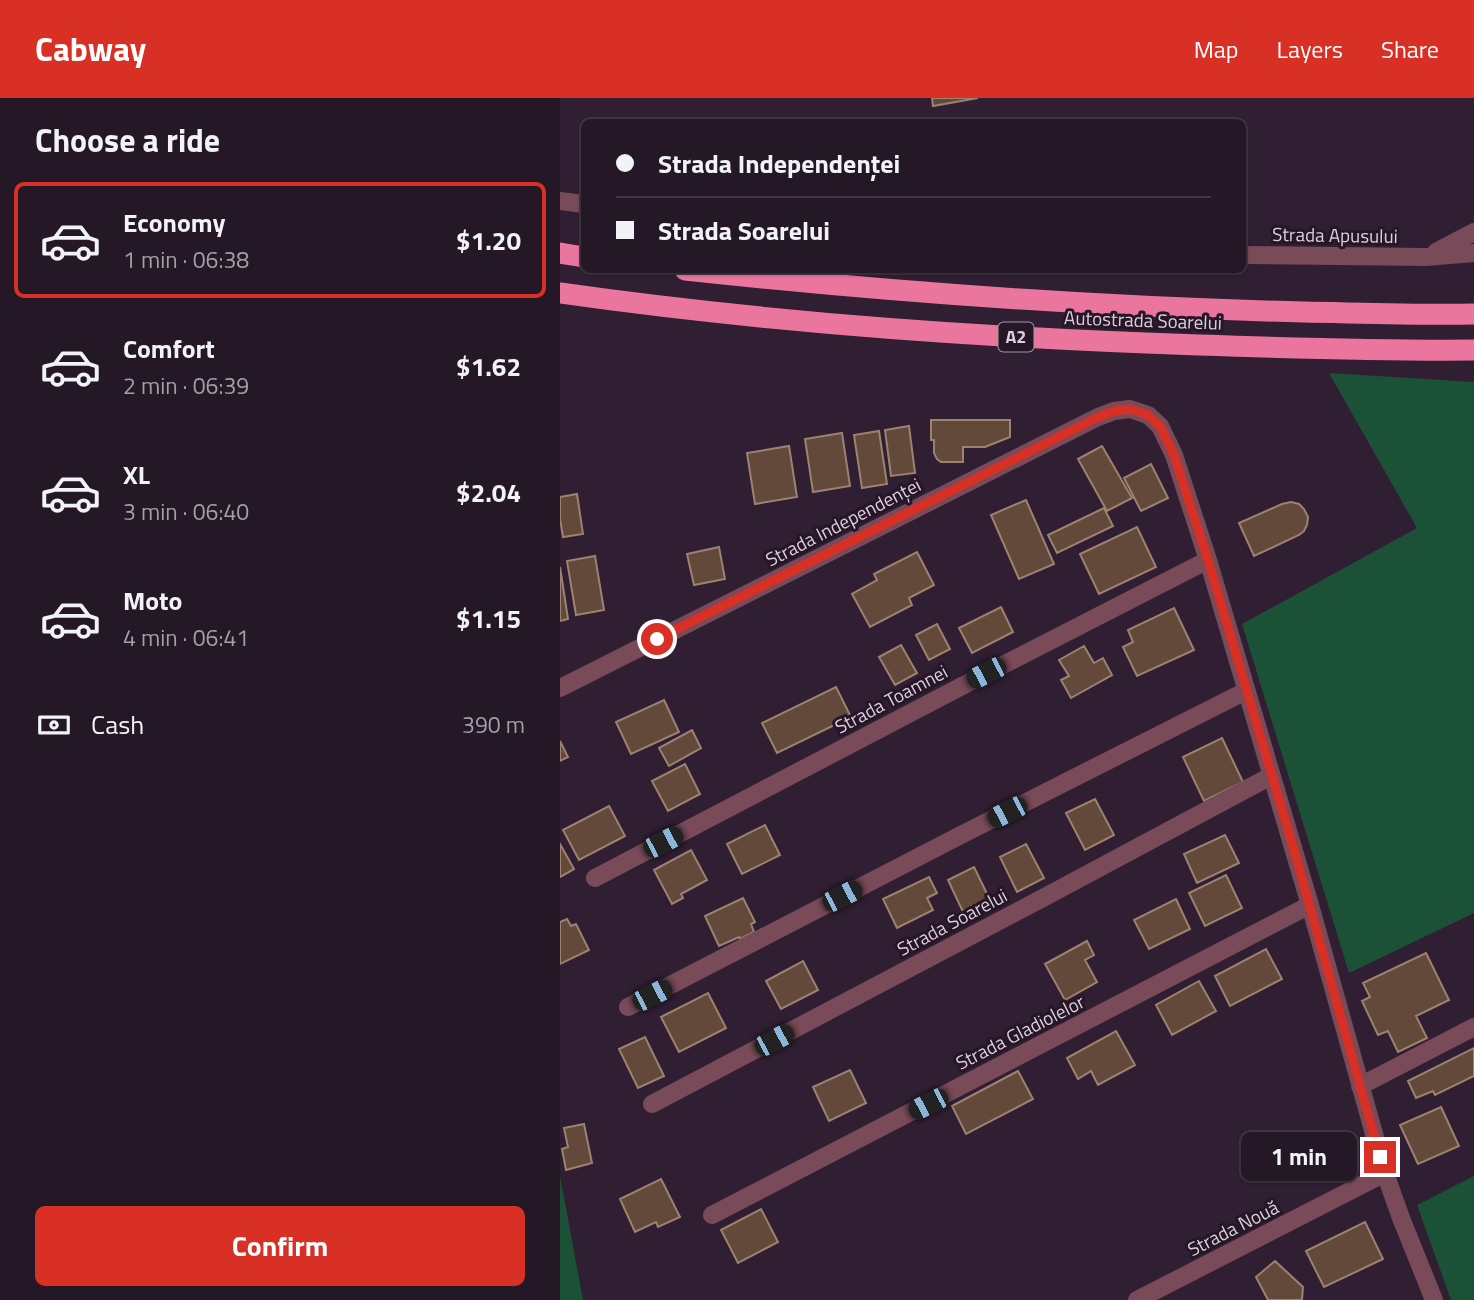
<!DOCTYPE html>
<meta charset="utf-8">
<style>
:root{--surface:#241726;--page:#302432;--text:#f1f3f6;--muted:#a39fa7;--line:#413643;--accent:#d93025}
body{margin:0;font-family:"Titillium Web",sans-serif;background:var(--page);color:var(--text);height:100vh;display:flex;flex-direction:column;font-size:26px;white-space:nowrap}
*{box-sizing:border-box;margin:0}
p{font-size:23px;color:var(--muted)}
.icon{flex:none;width:38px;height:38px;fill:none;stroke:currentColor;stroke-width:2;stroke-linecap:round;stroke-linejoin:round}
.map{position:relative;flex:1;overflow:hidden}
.sheet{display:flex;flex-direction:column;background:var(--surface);width:560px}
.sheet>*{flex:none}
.hud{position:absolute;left:21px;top:21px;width:665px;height:154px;border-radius:10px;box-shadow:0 2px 5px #0004,0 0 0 2px var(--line);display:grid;align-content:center;height:154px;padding:0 35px;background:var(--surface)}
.end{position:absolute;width:32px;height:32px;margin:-16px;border:9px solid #d93025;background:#fff;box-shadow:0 0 0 4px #fff}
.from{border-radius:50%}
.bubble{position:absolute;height:49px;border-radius:10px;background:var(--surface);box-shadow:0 2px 5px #0004,0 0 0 2px var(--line);font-size:23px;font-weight:700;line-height:49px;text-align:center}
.car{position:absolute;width:21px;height:42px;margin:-21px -10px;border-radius:9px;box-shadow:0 0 5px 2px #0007;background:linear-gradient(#222 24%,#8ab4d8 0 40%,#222 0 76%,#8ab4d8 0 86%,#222 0)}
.hud b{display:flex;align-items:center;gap:24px;height:66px;font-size:26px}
.hud b+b{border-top:2px solid var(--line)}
.hud i{width:18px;height:18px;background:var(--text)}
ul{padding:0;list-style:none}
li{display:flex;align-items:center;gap:21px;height:116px;margin:0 14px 10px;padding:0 21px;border:4px solid transparent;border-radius:10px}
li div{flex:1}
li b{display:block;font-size:26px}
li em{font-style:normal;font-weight:700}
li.on{border-color:var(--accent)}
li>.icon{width:63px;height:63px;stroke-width:1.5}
h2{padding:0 35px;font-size:32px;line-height:84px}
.pay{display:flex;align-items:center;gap:18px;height:77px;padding:0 35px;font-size:26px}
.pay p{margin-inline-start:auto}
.action{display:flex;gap:14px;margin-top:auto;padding:14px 35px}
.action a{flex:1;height:80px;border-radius:10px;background:var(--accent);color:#fff;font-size:28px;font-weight:700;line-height:80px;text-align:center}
header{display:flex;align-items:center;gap:42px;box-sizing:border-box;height:98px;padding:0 35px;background:var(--accent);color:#fff}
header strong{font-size:33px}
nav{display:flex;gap:38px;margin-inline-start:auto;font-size:24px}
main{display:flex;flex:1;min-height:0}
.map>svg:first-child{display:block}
</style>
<header>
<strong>Cabway</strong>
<nav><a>Map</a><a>Layers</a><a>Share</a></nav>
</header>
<main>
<section class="sheet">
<h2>Choose a ride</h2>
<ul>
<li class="on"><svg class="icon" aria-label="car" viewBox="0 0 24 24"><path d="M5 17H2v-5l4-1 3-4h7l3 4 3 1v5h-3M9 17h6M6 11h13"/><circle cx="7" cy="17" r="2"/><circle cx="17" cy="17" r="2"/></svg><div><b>Economy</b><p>1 min · 06:38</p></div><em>$1.20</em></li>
<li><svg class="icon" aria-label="car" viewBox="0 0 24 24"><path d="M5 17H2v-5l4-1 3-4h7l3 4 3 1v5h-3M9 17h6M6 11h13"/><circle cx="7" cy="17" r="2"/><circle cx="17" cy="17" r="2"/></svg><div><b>Comfort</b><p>2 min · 06:39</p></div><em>$1.62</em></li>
<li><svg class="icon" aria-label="car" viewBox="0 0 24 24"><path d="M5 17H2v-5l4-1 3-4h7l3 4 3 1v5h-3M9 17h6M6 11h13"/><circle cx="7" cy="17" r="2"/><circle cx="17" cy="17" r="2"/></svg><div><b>XL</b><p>3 min · 06:40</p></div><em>$2.04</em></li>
<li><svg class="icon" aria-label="car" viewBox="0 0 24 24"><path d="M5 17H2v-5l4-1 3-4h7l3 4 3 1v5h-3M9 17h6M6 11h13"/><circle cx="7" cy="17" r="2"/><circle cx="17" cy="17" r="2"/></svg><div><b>Moto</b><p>4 min · 06:41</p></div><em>$1.15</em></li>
</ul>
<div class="pay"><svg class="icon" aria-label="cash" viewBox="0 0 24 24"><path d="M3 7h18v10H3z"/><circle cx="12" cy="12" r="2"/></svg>Cash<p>390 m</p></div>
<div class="action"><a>Confirm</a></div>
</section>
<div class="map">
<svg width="914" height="1202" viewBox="0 0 914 1202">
<rect width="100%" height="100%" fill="#301f32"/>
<!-- green -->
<path fill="#1b5137" d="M769,275L914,284V815L789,875L682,526L857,430Z
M0,1078L23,1202H0Z
M914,1078V1202H891L857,1107Z"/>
<!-- building -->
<path fill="#62493a" stroke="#9d8171" stroke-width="2" d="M372,0H418L373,8Z
M371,322H450V339L425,349H403V364H381L377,361L374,355V342H371Z
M349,328L355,375L331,378L325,332Z
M319,333L327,386L302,390L294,337Z
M282,335L290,388L253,394L245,341Z
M229,348L237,399L195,406L187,355Z
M542,348L572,400L547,413L518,361Z
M591,366L608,400L581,413L564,380Z
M17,396L23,436L3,439L0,421V399Z
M466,402L494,466L459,481L431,417Z
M731,404L739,406L744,411L748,419L747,427L744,433L739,437L694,458L679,425L722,406Z
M544,410L553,428L497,455L488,437Z
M577,429L596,469L539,496L520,456Z
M159,449L165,481L134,487L127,456Z
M357,454L374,487L349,500L352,507L310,529L292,496L317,482L314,476Z
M35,458L44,512L16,517L7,463Z
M0,469L8,521L0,523Z
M441,509L453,534L412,555L399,530Z
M614,510L634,552L577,578L563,549L573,544L568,532Z
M377,526L390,551L369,562L356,537Z
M341,547L357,575L335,587L319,559Z
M524,548L534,565L543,560L552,577L511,600L501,582L509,578L499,562Z
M276,589L291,619L217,655L202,625Z
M104,602L119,634L71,656L56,624Z
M132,632L141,650L109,668L99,650Z
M662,640L683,684L644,703L623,659Z
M0,643L8,659L0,663Z
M125,666L140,696L108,713L92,683Z
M535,701L554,737L525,752L506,715Z
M49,708L65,738L19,762L3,732Z
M205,727L220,757L182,776L167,746Z
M665,737L679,765L637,785L624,756Z
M0,746L14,771L0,779Z
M466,746L484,780L457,794L440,759Z
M131,752L147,782L121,796L123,800L112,806L94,772Z
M414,769L431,804L404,816L388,782Z
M666,777L682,810L645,828L629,795Z
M369,779L377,795L367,800L373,812L337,830L323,801Z
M183,800L195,824L191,826L194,834L180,841L179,839L159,848L145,818Z
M616,801L630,831L589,851L574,822Z
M7,821L11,828L16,826L29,852L0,866V824Z
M527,843L534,857L525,862L537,884L505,902L485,866Z
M706,851L722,881L670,908L655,878Z
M866,855L889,902L856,918L867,940L838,954L828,933L818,937L802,903L810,899L803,885Z
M243,863L258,892L221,911L206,883Z
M639,883L656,913L612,937L596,907Z
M148,895L166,930L119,954L101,919Z
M556,933L575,967L538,987L531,973L518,981L507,960Z
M85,939L104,978L78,990L59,951Z
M914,950V978L875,997L873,993L856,1000L848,983Z
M290,972L306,1005L269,1023L253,989Z
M458,973L473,1001L406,1036L392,1008Z
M881,1009L899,1048L858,1066L840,1027Z
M24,1026L32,1065L6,1072L2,1051L8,1049L4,1030Z
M101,1081L120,1119L98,1129L96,1124L75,1134L60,1101Z
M201,1111L218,1144L178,1165L161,1132Z
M805,1124L823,1161L764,1189L746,1153Z
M715,1163L743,1189L742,1202H708L696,1179Z"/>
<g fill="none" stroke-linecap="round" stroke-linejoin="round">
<!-- street -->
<path stroke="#794a58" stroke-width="18" d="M0,103L24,106
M876,154L914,134
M682,157L866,159L914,155
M0,590L538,319L554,313L570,311L588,317L600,328L614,357L648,462L750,807L825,1075L841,1120L874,1202
M35,780L404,587L648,462
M68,909L401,737L686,593
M800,988L914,929
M92,1006L481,801L711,678
M152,1117L750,807
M577,1202L825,1075"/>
<!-- highway -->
<path stroke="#eb769d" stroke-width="21" d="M0,155L24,159
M125,172C331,194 537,209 744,214C801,215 857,217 914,216
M0,195C211,225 425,240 639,247C730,250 822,253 914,252"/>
</g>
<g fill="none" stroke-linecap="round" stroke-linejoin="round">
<!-- route -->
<path stroke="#d93025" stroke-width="9" d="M97,541L538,319L554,313L570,311L588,317L600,328L614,357L648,462L732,745L820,1059"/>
</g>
<g text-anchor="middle" stroke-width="6" stroke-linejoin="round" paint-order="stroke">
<!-- shield labels -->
<rect fill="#261628" stroke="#a498a5" stroke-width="2" x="438.5" y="224.5" width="35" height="29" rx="5"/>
<g font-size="18" font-weight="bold" fill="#dacfdb">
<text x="456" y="245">A2</text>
</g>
<!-- street labels -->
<g font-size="19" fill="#dacfdb" stroke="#261628">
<text transform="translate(775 137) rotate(1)" y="7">Strada Apusului</text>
<text transform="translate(583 222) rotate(2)" y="7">Autostrada Soarelui</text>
<text transform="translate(283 424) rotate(-27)" y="7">Strada Independenței</text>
<text transform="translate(331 601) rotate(-28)" y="7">Strada Toamnei</text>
<text transform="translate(392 824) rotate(-28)" y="7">Strada Soarelui</text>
<text transform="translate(460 934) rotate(-27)" y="7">Strada Gladiolelor</text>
<text transform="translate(673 1130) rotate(-27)" y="7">Strada Nouă</text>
</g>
</g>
</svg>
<i class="end from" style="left:97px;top:541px"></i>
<i class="end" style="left:820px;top:1059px"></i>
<div class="bubble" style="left:681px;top:1034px;width:116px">1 min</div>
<i class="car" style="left:426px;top:575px;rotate:243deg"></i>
<i class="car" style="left:447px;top:714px;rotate:243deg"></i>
<i class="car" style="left:103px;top:744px;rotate:63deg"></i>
<i class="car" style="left:282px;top:798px;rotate:63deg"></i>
<i class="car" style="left:92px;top:897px;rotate:63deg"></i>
<i class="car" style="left:214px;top:942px;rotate:62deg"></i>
<i class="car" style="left:368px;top:1006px;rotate:243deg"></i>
<div class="hud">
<b><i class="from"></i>Strada Independenței</b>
<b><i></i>Strada Soarelui</b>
</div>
</div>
</main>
